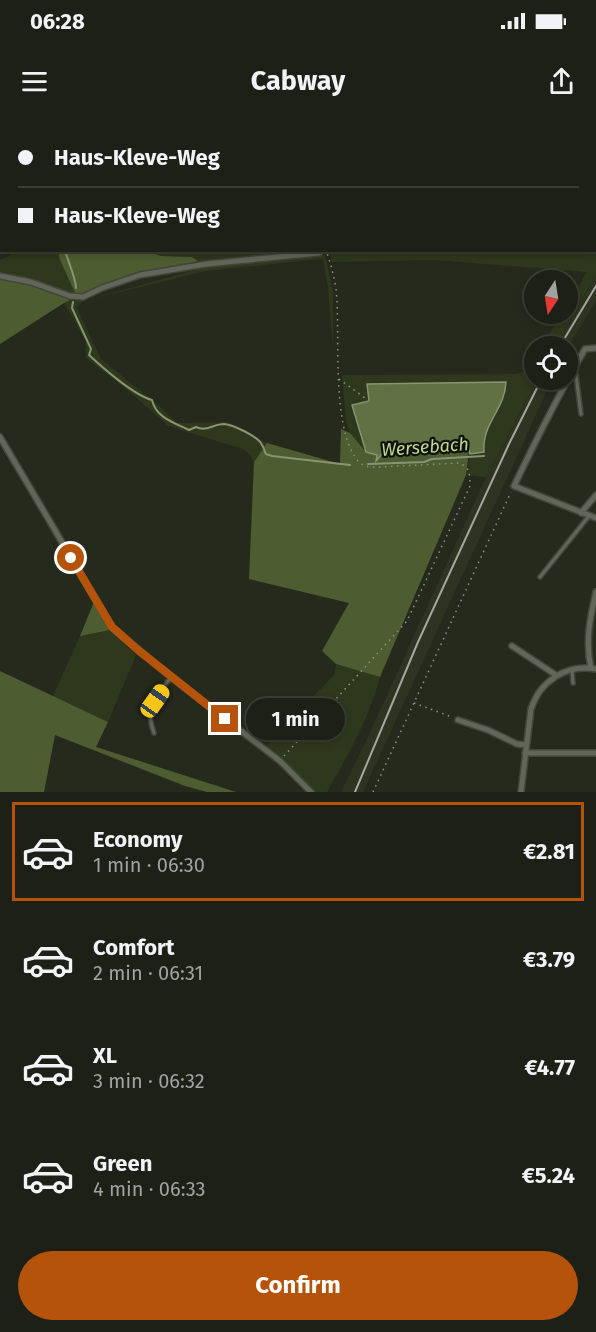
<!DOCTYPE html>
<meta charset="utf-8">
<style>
:root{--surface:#1c2016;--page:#25281f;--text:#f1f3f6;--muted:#a0a3a1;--line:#3a3e35;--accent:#b45309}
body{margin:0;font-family:"Fira Sans",sans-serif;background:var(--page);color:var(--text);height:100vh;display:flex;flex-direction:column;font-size:22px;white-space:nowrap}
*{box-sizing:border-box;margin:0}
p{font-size:20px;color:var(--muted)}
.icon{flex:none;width:33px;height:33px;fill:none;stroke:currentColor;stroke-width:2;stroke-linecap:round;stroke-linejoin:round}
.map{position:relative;height:672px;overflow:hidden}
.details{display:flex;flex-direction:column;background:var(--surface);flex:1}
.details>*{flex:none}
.guide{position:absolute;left:0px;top:0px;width:597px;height:132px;box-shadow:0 3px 9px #0003,0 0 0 2px var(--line);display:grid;align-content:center;height:132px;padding:0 18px;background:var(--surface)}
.needle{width:39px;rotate:192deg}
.fabs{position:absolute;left:524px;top:150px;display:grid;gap:12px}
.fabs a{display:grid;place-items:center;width:54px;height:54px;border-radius:50%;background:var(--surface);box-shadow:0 3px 9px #0003,0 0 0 2px var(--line);font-size:30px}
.end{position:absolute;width:27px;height:27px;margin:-14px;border:8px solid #b45309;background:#fff;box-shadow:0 0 0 3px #fff}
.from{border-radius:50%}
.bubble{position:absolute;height:42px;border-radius:21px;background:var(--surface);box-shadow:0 3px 9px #0003,0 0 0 2px var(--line);font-size:20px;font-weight:700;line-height:42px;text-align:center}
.car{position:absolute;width:18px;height:36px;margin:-18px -9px;border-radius:8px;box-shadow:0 0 4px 2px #0007;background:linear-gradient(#f5c518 24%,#345 0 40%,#f5c518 0 76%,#345 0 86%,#f5c518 0)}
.guide b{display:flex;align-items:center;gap:21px;height:57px;font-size:22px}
.guide b+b{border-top:2px solid var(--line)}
.guide i{width:15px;height:15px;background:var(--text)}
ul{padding:10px 0 0;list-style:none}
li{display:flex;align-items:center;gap:18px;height:99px;margin:0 12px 9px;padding:0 6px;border:3px solid transparent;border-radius:0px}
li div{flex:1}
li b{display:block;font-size:22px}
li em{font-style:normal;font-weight:700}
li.active{border-color:var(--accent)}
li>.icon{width:54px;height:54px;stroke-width:1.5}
.button{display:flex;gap:12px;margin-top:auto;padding:12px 18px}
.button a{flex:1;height:69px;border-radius:36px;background:var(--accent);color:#fff;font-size:24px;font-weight:700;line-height:69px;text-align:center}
.status{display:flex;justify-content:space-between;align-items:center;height:42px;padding:0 30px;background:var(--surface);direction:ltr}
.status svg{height:16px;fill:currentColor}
header{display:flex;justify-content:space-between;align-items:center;height:78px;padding:0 18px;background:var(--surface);font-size:27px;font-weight:700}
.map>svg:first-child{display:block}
</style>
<div class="status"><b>06:28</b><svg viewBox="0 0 49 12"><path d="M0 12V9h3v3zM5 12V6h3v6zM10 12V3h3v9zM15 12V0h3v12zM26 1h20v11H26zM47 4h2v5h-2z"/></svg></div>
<header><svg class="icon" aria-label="menu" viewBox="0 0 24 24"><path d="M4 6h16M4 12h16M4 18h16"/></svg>Cabway<svg class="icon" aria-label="share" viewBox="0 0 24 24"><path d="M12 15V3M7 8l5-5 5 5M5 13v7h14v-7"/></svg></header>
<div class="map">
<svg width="596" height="672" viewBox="0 0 596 672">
<rect width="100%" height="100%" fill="#252a1d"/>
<!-- built -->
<path fill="#2e3421" d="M596,155V181L567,229V226H555Z
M537,260H552L363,672H341L373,606L486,357Z"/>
<!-- green -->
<path fill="#2e381c" d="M0,0H249L2,2L1,37Z
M327,0H596V155L555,226H541L562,194H567V185L587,152L434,140L332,142L329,131L596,130V2L326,1Z
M19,131H58L60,140L75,173L70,174L0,154V140Z
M145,131H311L198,141L192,137L161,136Z
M325,135L333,171V229L328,168L323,139L206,151L83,181L77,188L101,239L158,285L177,303L228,302L267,323L254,342L250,335L243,329L168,306L131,273L86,238V221L64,183L72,179L83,181L206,147Z
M534,238V260H537L486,357L466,355L470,334L484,332V314L505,275L369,281L352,285L366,332L350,313L346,302L342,255L516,254L526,251Z
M110,510L136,535L108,602L53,576L80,516Z
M336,544L380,557C369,599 348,635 327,672H314L276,633L266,626L334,555Z"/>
<!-- forest -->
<path fill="#4e5d31" d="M58,131H145L161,136L192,137L198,141L84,173H75L60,140Z
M0,159L30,164L72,179L64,183L0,224Z
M341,309L350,313L366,332L378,335L409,327H424L450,324L469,330L466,355L380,557L336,544L322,531L349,483L249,459L254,342L267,323L340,344Z
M94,482L110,510L80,516Z
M0,551L108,602L96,627L236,672H207L185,666L55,615L44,672H0Z"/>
<!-- water -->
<path fill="#617144" stroke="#889472" stroke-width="1.5" d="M506,262C505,290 482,302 484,332L470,334L469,330C453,319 414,327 396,331C392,332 385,331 382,333C382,334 377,340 376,341L377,335L366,332L352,285L369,281L367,264Z"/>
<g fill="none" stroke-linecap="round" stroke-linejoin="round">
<!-- stream -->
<path stroke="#889472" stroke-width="2" d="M0,38H2
M65,130C68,142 76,158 76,168
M73,182L72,188L91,229L89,235C103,248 135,276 152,280C156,298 175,303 189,310L196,307C207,312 213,304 224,304C233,305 258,316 262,325C264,327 264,331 266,334L272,336L350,345
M368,344L424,342L432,339L484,336"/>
<!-- lane casing -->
<g stroke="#41453b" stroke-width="6">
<path id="lane" d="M0,98L2,100
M0,105L2,103
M575,248L581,294
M540,457L589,396
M572,551L573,563
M154,613C144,586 156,578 171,557"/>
</g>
<!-- street casing -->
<g stroke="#41453b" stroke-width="8">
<path id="street" d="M321,2L322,0
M0,156L31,162L70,176L83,177L102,168L140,155L206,144L319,133L323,130
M596,228L585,229C559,274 536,320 514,366L596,398
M0,317L112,507L171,557L280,641L311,672
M581,393L596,375
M512,526L556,555
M591,548C585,522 590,498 596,472
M458,600L488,610L517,624L526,625
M525,633H596
M521,672L531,589C540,561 566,544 596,549"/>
</g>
<!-- path -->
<path stroke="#8d9187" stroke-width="1.5" stroke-dasharray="1.5 4.5" stroke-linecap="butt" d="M339,259L365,278
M414,583L452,597
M284,636L407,501L470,366C470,355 470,347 459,343L379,347C371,347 363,347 358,341C330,307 341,212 336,169C334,156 331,145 327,133
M373,672L511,372"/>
<!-- lane -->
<use href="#lane" stroke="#616658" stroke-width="3"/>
<!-- street -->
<use href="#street" stroke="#616658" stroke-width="5"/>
<!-- rail -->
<path stroke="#a3a79d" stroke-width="2" d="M560,226L596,166
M355,672L418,522L509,324L541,260"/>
</g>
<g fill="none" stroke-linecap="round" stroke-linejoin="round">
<!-- route -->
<path stroke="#b45309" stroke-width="8" d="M71,438L112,507L138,530L225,599"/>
</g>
<g text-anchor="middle" stroke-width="4.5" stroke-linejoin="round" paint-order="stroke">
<!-- water labels -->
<g font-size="18" font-style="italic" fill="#c0d991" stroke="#0f120c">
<text transform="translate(425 327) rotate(-4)" y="6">Wersebach</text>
</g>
</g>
</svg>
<div class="fabs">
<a><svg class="needle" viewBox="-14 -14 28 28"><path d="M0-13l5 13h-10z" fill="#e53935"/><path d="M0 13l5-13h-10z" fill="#a0a3a1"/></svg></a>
<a><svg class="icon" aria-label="locate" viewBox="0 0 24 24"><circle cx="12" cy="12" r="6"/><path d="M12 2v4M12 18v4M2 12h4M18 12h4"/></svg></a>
</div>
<i class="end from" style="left:71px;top:438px"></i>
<i class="end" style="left:225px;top:599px"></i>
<div class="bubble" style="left:246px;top:578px;width:99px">1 min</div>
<i class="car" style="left:155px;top:581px;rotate:35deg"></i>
<div class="guide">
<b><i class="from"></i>Haus-Kleve-Weg</b>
<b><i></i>Haus-Kleve-Weg</b>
</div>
</div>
<section class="details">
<ul>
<li class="active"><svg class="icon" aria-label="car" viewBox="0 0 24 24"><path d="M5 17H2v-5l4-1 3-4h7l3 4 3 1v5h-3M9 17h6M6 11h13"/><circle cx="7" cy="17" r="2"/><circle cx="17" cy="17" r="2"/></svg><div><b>Economy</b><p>1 min · 06:30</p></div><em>€2.81</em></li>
<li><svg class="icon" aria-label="car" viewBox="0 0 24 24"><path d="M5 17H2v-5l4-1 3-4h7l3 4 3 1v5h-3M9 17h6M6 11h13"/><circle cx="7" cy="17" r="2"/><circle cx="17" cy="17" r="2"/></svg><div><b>Comfort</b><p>2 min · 06:31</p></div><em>€3.79</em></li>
<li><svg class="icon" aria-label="car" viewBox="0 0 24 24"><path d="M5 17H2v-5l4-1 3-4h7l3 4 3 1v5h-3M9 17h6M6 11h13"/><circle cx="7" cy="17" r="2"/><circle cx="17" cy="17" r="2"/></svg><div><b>XL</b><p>3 min · 06:32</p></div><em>€4.77</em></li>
<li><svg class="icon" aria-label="car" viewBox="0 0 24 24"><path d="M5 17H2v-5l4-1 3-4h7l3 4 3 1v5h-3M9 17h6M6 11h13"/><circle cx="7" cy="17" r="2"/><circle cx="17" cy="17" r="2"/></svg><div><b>Green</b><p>4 min · 06:33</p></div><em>€5.24</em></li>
</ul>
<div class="button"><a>Confirm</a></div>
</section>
